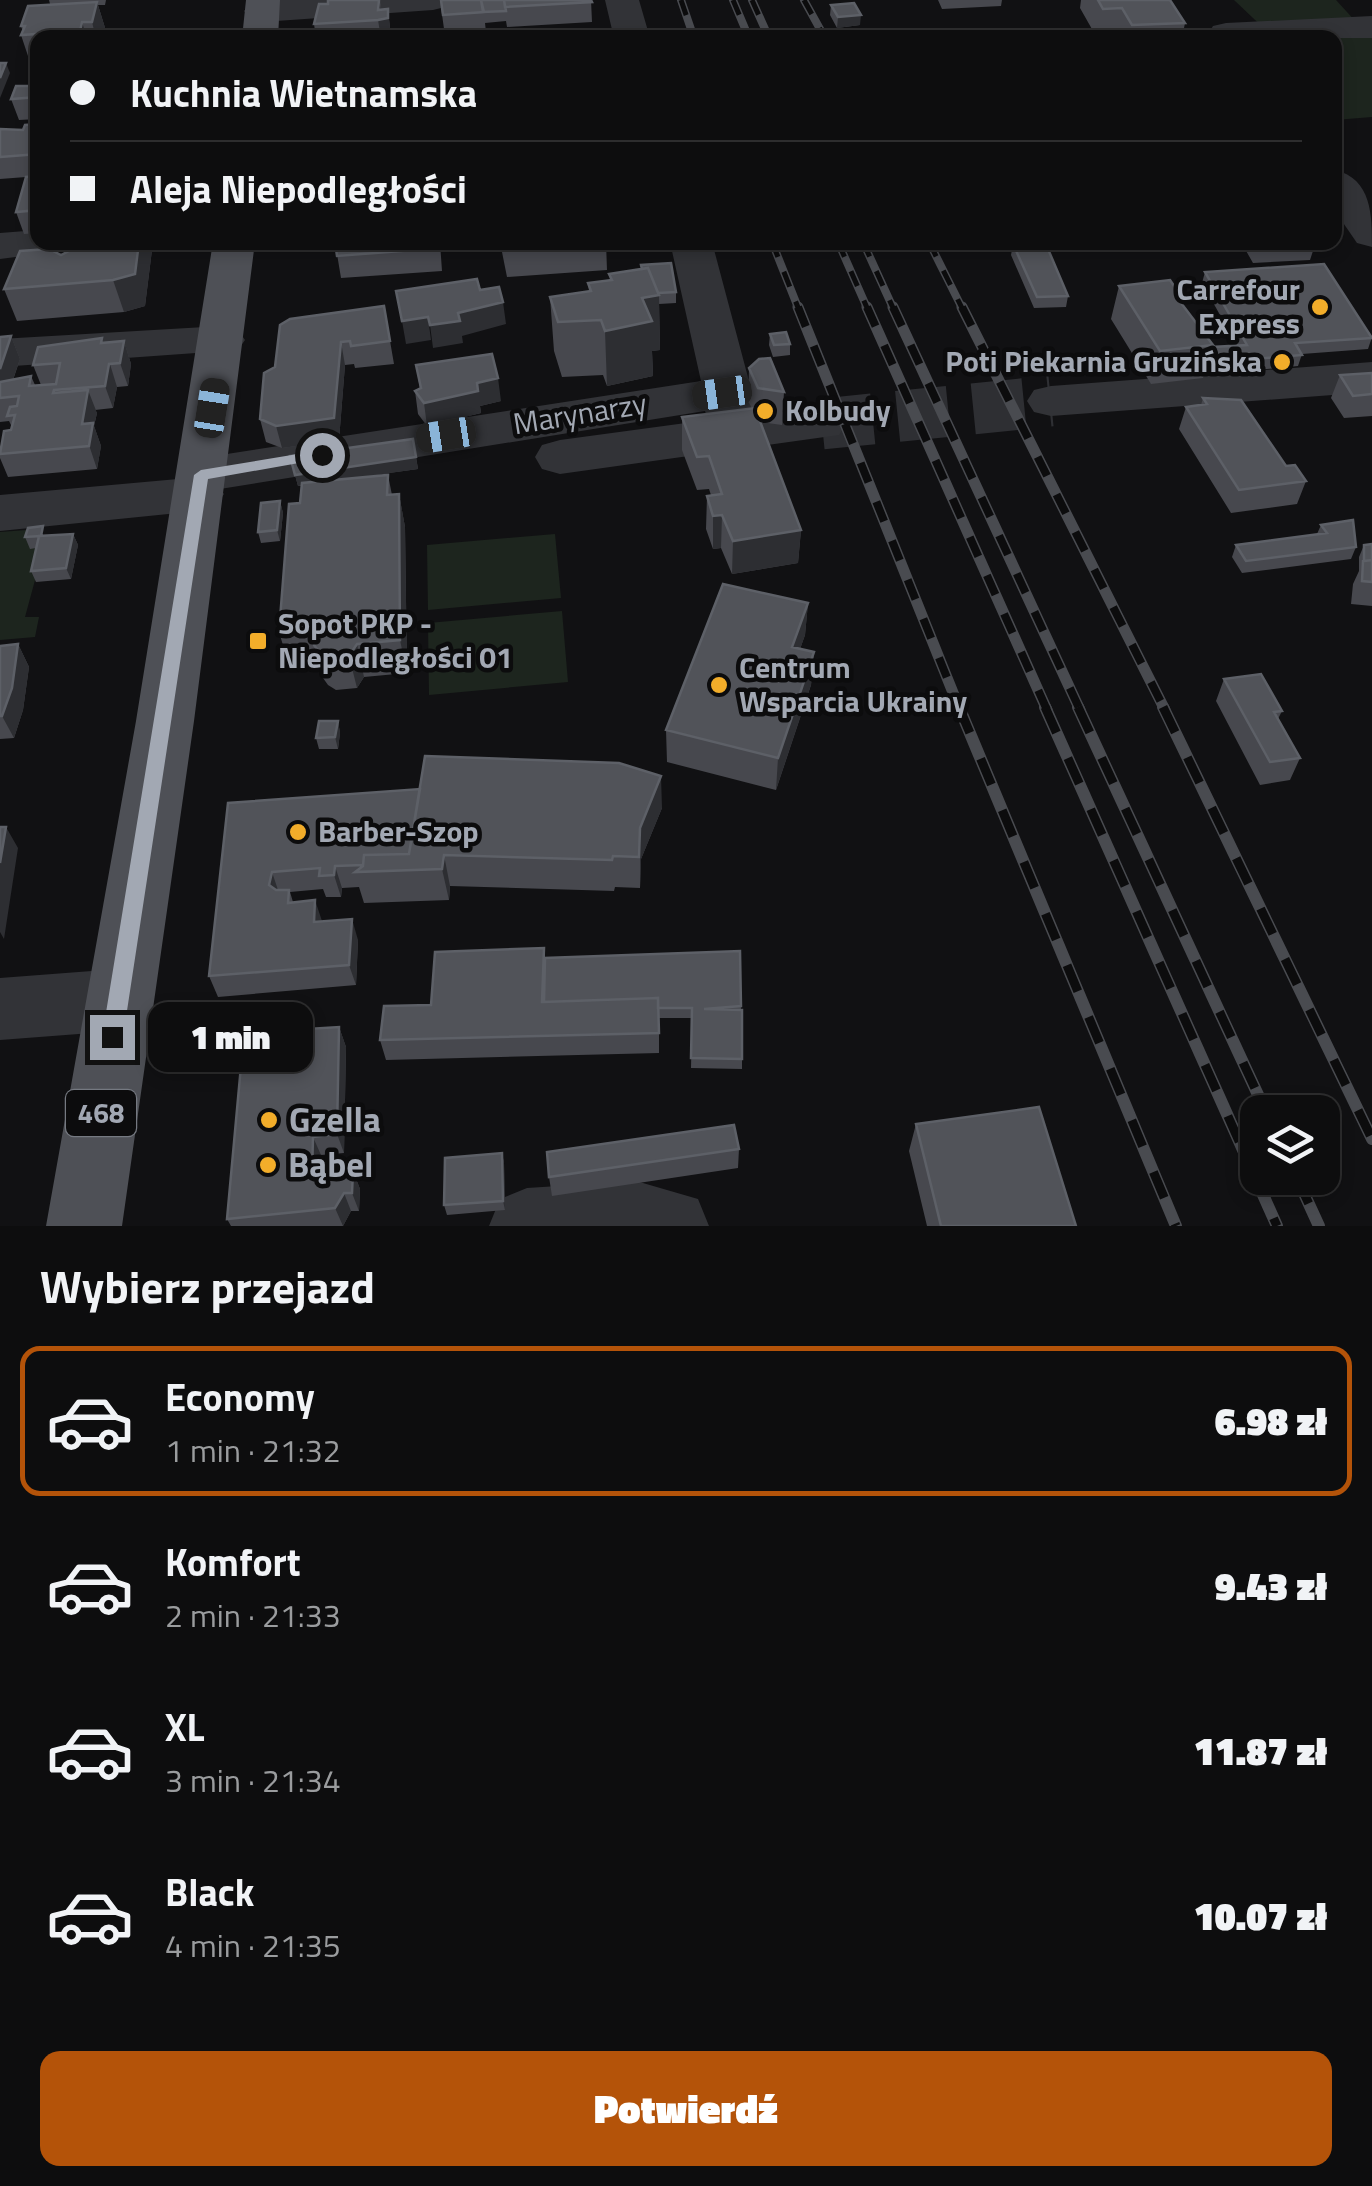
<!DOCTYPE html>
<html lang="pl">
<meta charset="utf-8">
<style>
:root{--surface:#0d0d0e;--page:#1b1b1c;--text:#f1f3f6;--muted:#9a9c9e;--line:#2d2d2e;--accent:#b45309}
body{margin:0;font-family:"Titillium Web",sans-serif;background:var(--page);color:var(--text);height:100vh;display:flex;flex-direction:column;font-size:38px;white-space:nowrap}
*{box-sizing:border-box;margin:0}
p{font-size:32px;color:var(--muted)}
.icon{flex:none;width:55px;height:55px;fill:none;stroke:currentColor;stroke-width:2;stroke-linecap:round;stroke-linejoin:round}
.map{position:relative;height:1226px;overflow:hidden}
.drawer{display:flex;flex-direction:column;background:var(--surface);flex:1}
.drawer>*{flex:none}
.banner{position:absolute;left:30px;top:30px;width:1312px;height:220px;border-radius:20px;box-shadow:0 5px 15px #0003,0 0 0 2px var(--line);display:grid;align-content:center;height:220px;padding:0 40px;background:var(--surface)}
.buttons{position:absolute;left:1240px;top:1095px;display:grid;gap:20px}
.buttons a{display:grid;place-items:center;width:100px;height:100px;border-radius:20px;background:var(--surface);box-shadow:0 5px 15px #0003,0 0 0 2px var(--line);font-size:50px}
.end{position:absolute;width:45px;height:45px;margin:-22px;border:12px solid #a2a8b3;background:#111;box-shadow:0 0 0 5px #111}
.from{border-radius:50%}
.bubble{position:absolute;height:70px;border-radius:20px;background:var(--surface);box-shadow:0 5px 15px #0003,0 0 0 2px var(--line);font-size:32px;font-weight:800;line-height:70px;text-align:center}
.car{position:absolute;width:30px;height:60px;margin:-30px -15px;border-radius:12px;box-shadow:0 0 8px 2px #0007;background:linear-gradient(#222 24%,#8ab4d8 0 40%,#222 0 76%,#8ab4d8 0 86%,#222 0)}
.banner b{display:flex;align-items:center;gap:35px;height:95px;font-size:38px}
.banner b+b{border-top:2px solid var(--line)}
.banner i{width:25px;height:25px;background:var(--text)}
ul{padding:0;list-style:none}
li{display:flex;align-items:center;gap:30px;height:150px;margin:0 20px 15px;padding:0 20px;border:5px solid transparent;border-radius:20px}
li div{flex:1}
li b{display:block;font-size:38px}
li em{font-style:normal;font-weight:800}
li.on{border-color:var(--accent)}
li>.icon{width:90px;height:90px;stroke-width:1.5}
h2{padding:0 40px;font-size:45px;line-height:120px}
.action{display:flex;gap:20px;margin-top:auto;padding:20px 40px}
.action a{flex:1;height:115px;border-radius:20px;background:var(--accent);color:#fff;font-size:40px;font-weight:800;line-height:115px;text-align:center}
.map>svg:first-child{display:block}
</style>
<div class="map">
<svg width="1372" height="1226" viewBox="0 0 1372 1226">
<rect width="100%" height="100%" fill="#111113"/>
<!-- green -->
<path fill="#1d251e" d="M1234,0H1336L1358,24L1372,23V117L1335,120V38L1273,37Z
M39,529L30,548L44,547L25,617H39L35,637L0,640V532Z
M555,534L561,598L428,610L427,545Z
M562,611L568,682L429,695L428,623Z"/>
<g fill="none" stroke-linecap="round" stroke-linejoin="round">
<!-- minor-tunnel -->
<path stroke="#2e2f33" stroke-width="51" stroke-dasharray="51 25" stroke-linecap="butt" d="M822,424L1051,401"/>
<!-- minor -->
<path fill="#323337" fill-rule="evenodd" d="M262,0H450L445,7L433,10L262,22L250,18L244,11L250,4Z
M605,0H639L650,38H614Z
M1372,16V38H1211L1208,34L1213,26L1226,23Z
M1335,170C1372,179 1372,215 1372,247L1357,243L1335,211Z
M38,230V242H68L62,251L0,259V233Z
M670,242H712L749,381L746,393L754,415L822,408L839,413L846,424L839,435L560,474L542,469L535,457L542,445L560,440L708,420L705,411L220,489L224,494L216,506L198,511L0,531V495L178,479L176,475L183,463L201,458L701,381Z
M222,326L238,330L245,340L238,350L0,367V339Z
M1372,362V392L1051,416L1034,412L1027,401L1034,390L1051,386Z
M118,969L142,978L152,1000L142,1022L118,1031L0,1040V978Z
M636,1181L698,1199L709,1226H489L500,1199L527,1188Z"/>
<!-- major -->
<path fill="#4e5056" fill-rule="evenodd" d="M246,0H280L278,38H242Z
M213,242H255L194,721L122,1226H46L136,721Z"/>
<!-- rail-far2 casing -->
<g stroke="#494b50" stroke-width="8">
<path id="rail-far2" d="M681,0L694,38
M733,0L749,38
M752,0L769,38
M804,0L825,38
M772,242L799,310
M838,242L868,310
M863,242L894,310
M929,242L963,310"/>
</g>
<!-- rail-far1 casing -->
<g stroke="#494b50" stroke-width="11">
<path id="rail-far1" d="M798,307L960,710
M867,307L1047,710
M893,307L1080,710
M962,307L1165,710"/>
</g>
<!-- rail casing -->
<g stroke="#494b50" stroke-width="12">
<path id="rail" d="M959,707L1176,1226
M1045,707L1277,1226
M1078,707L1266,1112
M1163,707L1372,1139
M1297,1178L1319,1226"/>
</g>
<!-- rail-far2 -->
<use href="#rail-far2" stroke="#0c0c0d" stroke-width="5" stroke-dasharray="16" stroke-linecap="butt"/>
<!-- rail-far1 -->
<use href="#rail-far1" stroke="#0c0c0d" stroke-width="8" stroke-dasharray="21" stroke-linecap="butt"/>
<!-- rail -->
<use href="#rail" stroke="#0c0c0d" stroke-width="9" stroke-dasharray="28" stroke-linecap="butt"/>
</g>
<!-- wall -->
<path fill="#47484e" d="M49,0H106L105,5H98L106,31L104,38H38V65H31L21,35L23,32L21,26L50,4Z
M380,0L381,10L388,9L391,38H316L314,24L328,4Z
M440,0H591L592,22L507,27L506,21L485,23L486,32L445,36Z
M938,0H1002L1001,6L942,9Z
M1081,0H1170L1185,23L1182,38H1097L1080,8Z
M831,5L860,25L837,28L830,15Z
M38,86V119L19,120L11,99Z
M38,124V233L24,234L16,212L26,177L0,179V129L23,130Z
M61,242H149L152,250L145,306L124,312L17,321L4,289L64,253Z
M335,242H440L442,271L341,278Z
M500,242H606L607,270L507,277Z
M1241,242H1316L1310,260L1253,263Z
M1013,244L1068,296L1066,307L1034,308L1011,255Z
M1205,272L1372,337L1368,349L1302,354L1298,366L1218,374L1210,358L1213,347L1237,345L1202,283Z
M609,274L676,292V303L659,304L660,350L652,351L653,376L607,386L603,375L562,377L554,351L550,297L589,291L588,283L610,280Z
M1119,286L1182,298L1181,302L1213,345L1203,378L1151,384L1111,319Z
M384,306L394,364L355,368L354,364L345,365L339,440L282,448L266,442L260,419L264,373Z
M770,334L790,344V355L773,357L769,345Z
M11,336L20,359L13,380L31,376L35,385H41L33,365L104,343L124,341L131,364L128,386L117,387L113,408L95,410L97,413L94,426L101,446L97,469L8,477L0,458V447L12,427L9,421L0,422V337Z
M416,365L501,401L480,406L481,413L427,426L418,414L415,391L420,389Z
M749,368L784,392L782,425L760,422L801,530L798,563L732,574L721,548L713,549L706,529L707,496L711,495L709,489L697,490L682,450V417L752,409L748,401Z
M1372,373V416L1344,418L1331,398L1340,375Z
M1203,398L1306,481L1297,504L1231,513L1179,429L1186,407L1201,405Z
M413,439L418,469L352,478L388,475L392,495L399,494L405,527L407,673L364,677L357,688L336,690L328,685L323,678L319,662L289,665L279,632L300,503L301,486H298L290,456Z
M280,501L283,513L280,541L261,543L258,532Z
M1321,525L1356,547L1351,559L1242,573L1232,557L1236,545L1317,534Z
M73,534L78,545L71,579L36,582L31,571L36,548L30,549L25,537Z
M1372,544V606L1351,604L1353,584L1359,571V557L1364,545Z
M808,603L805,635L800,649L814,652L811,685L776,790L667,762L666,730Z
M18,644L29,667L23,710L14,738L0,739V646Z
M1224,679L1282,711L1278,719L1300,758L1290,780L1260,785L1216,701Z
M338,721L340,733L338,749H319L316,738Z
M228,803L662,808L641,859L640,888L615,887L614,891L450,886L449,900L364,903L359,887L342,888L341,897H326L323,889L290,892L293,902L322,922L358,940L356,985L218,997L209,976Z
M544,948L545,958L740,951L741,1010H742V1069L691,1068L692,1018H659V1053L386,1060L380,1040L431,1005Z
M339,1027L346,1047L344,1153L321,1155L320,1174L353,1171L360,1189L359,1211H351L343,1226H231L227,1219Z
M916,1124L1076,1226H927L909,1151Z
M739,1149L738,1168L552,1196L549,1177Z
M502,1153L504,1163L505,1210L447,1215L444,1205Z"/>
<!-- shaded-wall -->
<path fill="#2d2e32" d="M379,0L382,15L388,9L391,38H381L378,20Z
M97,2L106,31L104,38H96L92,22Z
M861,15L860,25L837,28L838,17Z
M82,22L87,38H81L80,31Z
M6,63L10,73L0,98V78Z
M139,242H149L152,250L145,306L124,312L113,280Z
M659,295L660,350L652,351L653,376L607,386L605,331L642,298Z
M503,302L506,324L462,336L463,343L433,348L430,325L458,313Z
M428,317L431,340L406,344L402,321Z
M11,336L20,359L7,397L0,398V369Z
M102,338L117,387L113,408L105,386Z
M124,341L131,364L128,386L120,363Z
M341,342L345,365L339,440L282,448L276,426Z
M498,378L501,401L480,406L481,413L427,426L424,403L477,383Z
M88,390L97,413L94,426L101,446L97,469L82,424Z
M416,457L418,469L298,486L295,475Z
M399,494L405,527L407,673L400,640Z
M280,501L283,513L280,541L277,530Z
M722,515L721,548L713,549V516Z
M801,530L798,563L732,574L733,541Z
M73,534L78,545L71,579L66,568Z
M808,603L805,635L789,680L792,647Z
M18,644L29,667L23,710L14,738L2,716Z
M357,644L364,677L357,688L349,656Z
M814,652L811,685L776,790L778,758Z
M338,721L340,733L338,749L335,737Z
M661,776L662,808L641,859L640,888V828Z
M6,827L18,848L4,939L0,932V863Z
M444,855L450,886L449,900L442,869Z
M335,866L342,888L341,897L334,875Z
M272,872L279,893L269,885Z
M315,900L322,921L321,943L314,922Z
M352,919L358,940L356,985L349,965Z
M339,1027L346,1047L344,1153L337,1134Z
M313,1137L321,1155L320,1193L312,1175Z
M502,1153L504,1163L505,1210L503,1201Z
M353,1171L360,1189L359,1211L352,1193Z
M344,1193L351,1211L343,1226L335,1208Z"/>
<!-- building -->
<path fill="#515359" stroke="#5d6067" stroke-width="2.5" d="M328,0H379L378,10L388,9V18L378,20L314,24L319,4H328Z
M441,0H481L484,12L443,15Z
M481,0H504L506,11L483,12Z
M504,0H591L592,2L505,7Z
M1098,0H1170L1185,23L1132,25L1122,8L1103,9Z
M97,2L92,22H82L80,31L21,35L25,26H21L28,6Z
M854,3L861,15L838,17L831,5Z
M0,63H6L0,78Z
M16,86H38V97L11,99Z
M38,124V154L0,157V129L23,130L25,125Z
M38,176V210L16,212L26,177Z
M65,242H139L135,274L113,280L4,289L20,251L49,249L61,255L69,251L70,246Z
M335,242H439V248L337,256Z
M1045,242L1068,296L1037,297L1013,244Z
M671,263L676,292L658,293L648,268L642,269L641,265Z
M1324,264L1372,338L1295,343L1302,355L1221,362L1213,347L1247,345L1205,272Z
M648,268L659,295L642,298L652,321L605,331L601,320L558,322L550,297L591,291L588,283L612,280L609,274Z
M477,279L480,290L499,287L503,302L458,313L460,321L430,325L428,317L402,321L396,291Z
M1170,280L1182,298L1178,299L1213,345L1160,351L1119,286Z
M384,306L390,341L351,346L350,341L341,342L334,418L276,426L260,419L264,373L275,367L280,325L290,319Z
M786,332L790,344L774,345L770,334Z
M11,336L0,369V337Z
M102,338L101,343L124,341L120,363L109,364L105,386L54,390L53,393L88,390L82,424L93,423L89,446L0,454L4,431L11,430L15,415L7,416L10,407L17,406L19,396L0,398V382L31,376L29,386L56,384L60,363L33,365L38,347Z
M492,354L498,378L477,383L478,391L424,403L415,391L421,388L416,365Z
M770,358L784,392L758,388L749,368L759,359Z
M1372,373V394L1353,396L1340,375Z
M1203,398L1241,400L1286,466L1295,465L1306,481L1239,490L1186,407L1207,404Z
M755,408L801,530L733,541L722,515L713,516L707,496L722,494L709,456L697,457L682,417Z
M413,439L416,457L295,475L290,456Z
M388,475L387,495L399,494L400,640L357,644L349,656L328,658L320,653L314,645L315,629L279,632L289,504L300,503L302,483Z
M280,501L277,530L258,532L261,503Z
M1353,520L1356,547L1246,561L1236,545L1327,533L1321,525Z
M43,526L41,536L25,537L28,528Z
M73,534L66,568L31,571L39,536Z
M1372,544V560L1364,561V545Z
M1372,560V582L1362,581L1363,561Z
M723,584L808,603L792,647L814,652L778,758L666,730Z
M18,644L12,688L2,716H0V646Z
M1261,674L1282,711L1274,712L1300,758L1270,762L1224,679Z
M319,721H338L335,737L316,738Z
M425,756L619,763L661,776L640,828L639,857L613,856L612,860L444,855L442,869L355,872L363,866L364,855L409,854Z
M420,789L409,854L364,855L363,865L335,866L334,875L319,876L320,868L272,872L269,885L276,890H289L288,903L315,900L314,922L352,919L349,965L209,976L228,803Z
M0,827H6L0,863Z
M544,948L542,1002L658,998L659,1033L380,1040L384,1006L431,1005L435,952Z
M740,951L741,1006L704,1009L742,1010V1059L691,1058L692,1008H658V998L544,1002L545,958Z
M339,1027L337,1134L313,1137L312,1175L353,1171L352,1193H344L335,1208L227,1219L244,1033Z
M1039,1107L1076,1226H941L916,1124Z
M734,1125L739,1149L549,1177L547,1152Z
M502,1153L503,1201L444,1205L445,1158Z"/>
<!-- route -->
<path fill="#a2a8b3" d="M322,450L329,455L327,458L208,479L123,1037L112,1047L102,1037L194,475L201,470Z"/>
<!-- markers -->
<g fill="#f2ad2a" stroke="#0c0c0d" stroke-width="4">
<circle cx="1320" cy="307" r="10"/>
<circle cx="1282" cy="362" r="10"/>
<circle cx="765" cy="411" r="10"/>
<rect x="248" y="631" width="20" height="20" rx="5"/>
<circle cx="719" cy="685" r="10"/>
<circle cx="298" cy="832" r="10"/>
<circle cx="269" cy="1120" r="10"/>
<circle cx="268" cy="1165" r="10"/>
</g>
<g text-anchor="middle" stroke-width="9" stroke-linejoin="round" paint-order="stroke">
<!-- shield labels -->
<rect fill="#0c0c0d" stroke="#757981" stroke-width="2.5" x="66" y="1090" width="70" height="46" rx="8"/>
<g font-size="28" font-weight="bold" fill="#a2a8b3">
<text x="101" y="1123">468</text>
</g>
<!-- poi labels -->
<g font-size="30" font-weight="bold" fill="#a2a8b3" stroke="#0c0c0d" text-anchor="start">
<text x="1300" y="300" text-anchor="end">Carrefour<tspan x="1300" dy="34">Express</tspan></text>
<text x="1262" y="372" text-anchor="end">Poti Piekarnia Gruzińska</text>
<text x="785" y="421">Kolbudy</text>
<text x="278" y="634">Sopot PKP -<tspan x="278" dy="34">Niepodległości 01</tspan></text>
<text x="739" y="678">Centrum<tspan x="739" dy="34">Wsparcia Ukrainy</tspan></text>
<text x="318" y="842">Barber-Szop</text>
</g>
<!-- street labels -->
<g font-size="30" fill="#a2a8b3" stroke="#0c0c0d">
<text transform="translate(580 414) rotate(-9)" y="10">Marynarzy</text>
</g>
<!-- near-poi labels -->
<g font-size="35" font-weight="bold" fill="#a2a8b3" stroke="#0c0c0d" text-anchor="start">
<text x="289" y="1132">Gzella</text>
<text x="288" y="1177">Bąbel</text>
</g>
</g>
</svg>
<div class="buttons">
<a><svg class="icon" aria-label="layers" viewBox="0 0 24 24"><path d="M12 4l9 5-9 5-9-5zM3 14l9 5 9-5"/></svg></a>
</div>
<i class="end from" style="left:322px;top:455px"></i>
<i class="end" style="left:112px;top:1037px"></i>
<div class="bubble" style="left:148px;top:1002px;width:165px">1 min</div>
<i class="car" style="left:722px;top:393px;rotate:262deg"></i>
<i class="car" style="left:212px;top:408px;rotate:9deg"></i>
<i class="car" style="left:446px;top:435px;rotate:261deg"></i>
<div class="banner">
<b><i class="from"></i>Kuchnia Wietnamska</b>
<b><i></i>Aleja Niepodległości</b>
</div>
</div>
<section class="drawer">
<h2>Wybierz przejazd</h2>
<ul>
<li class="on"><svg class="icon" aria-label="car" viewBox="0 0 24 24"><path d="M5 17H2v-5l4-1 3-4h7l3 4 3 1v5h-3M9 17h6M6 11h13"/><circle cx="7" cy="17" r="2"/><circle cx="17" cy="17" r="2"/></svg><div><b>Economy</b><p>1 min · 21:32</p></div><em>6.98 zł</em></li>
<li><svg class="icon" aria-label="car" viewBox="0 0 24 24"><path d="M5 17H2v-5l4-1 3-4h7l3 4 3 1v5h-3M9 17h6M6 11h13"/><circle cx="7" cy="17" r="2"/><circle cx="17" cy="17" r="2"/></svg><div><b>Komfort</b><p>2 min · 21:33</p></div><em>9.43 zł</em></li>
<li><svg class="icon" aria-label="car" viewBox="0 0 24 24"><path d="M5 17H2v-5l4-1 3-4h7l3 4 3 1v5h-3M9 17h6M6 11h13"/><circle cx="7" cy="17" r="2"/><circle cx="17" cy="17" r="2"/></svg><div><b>XL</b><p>3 min · 21:34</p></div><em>11.87 zł</em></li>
<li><svg class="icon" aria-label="car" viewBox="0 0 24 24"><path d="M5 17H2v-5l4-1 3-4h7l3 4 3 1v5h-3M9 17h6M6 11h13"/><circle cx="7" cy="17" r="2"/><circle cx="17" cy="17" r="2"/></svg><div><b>Black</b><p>4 min · 21:35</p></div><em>10.07 zł</em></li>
</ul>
<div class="action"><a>Potwierdź</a></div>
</section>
